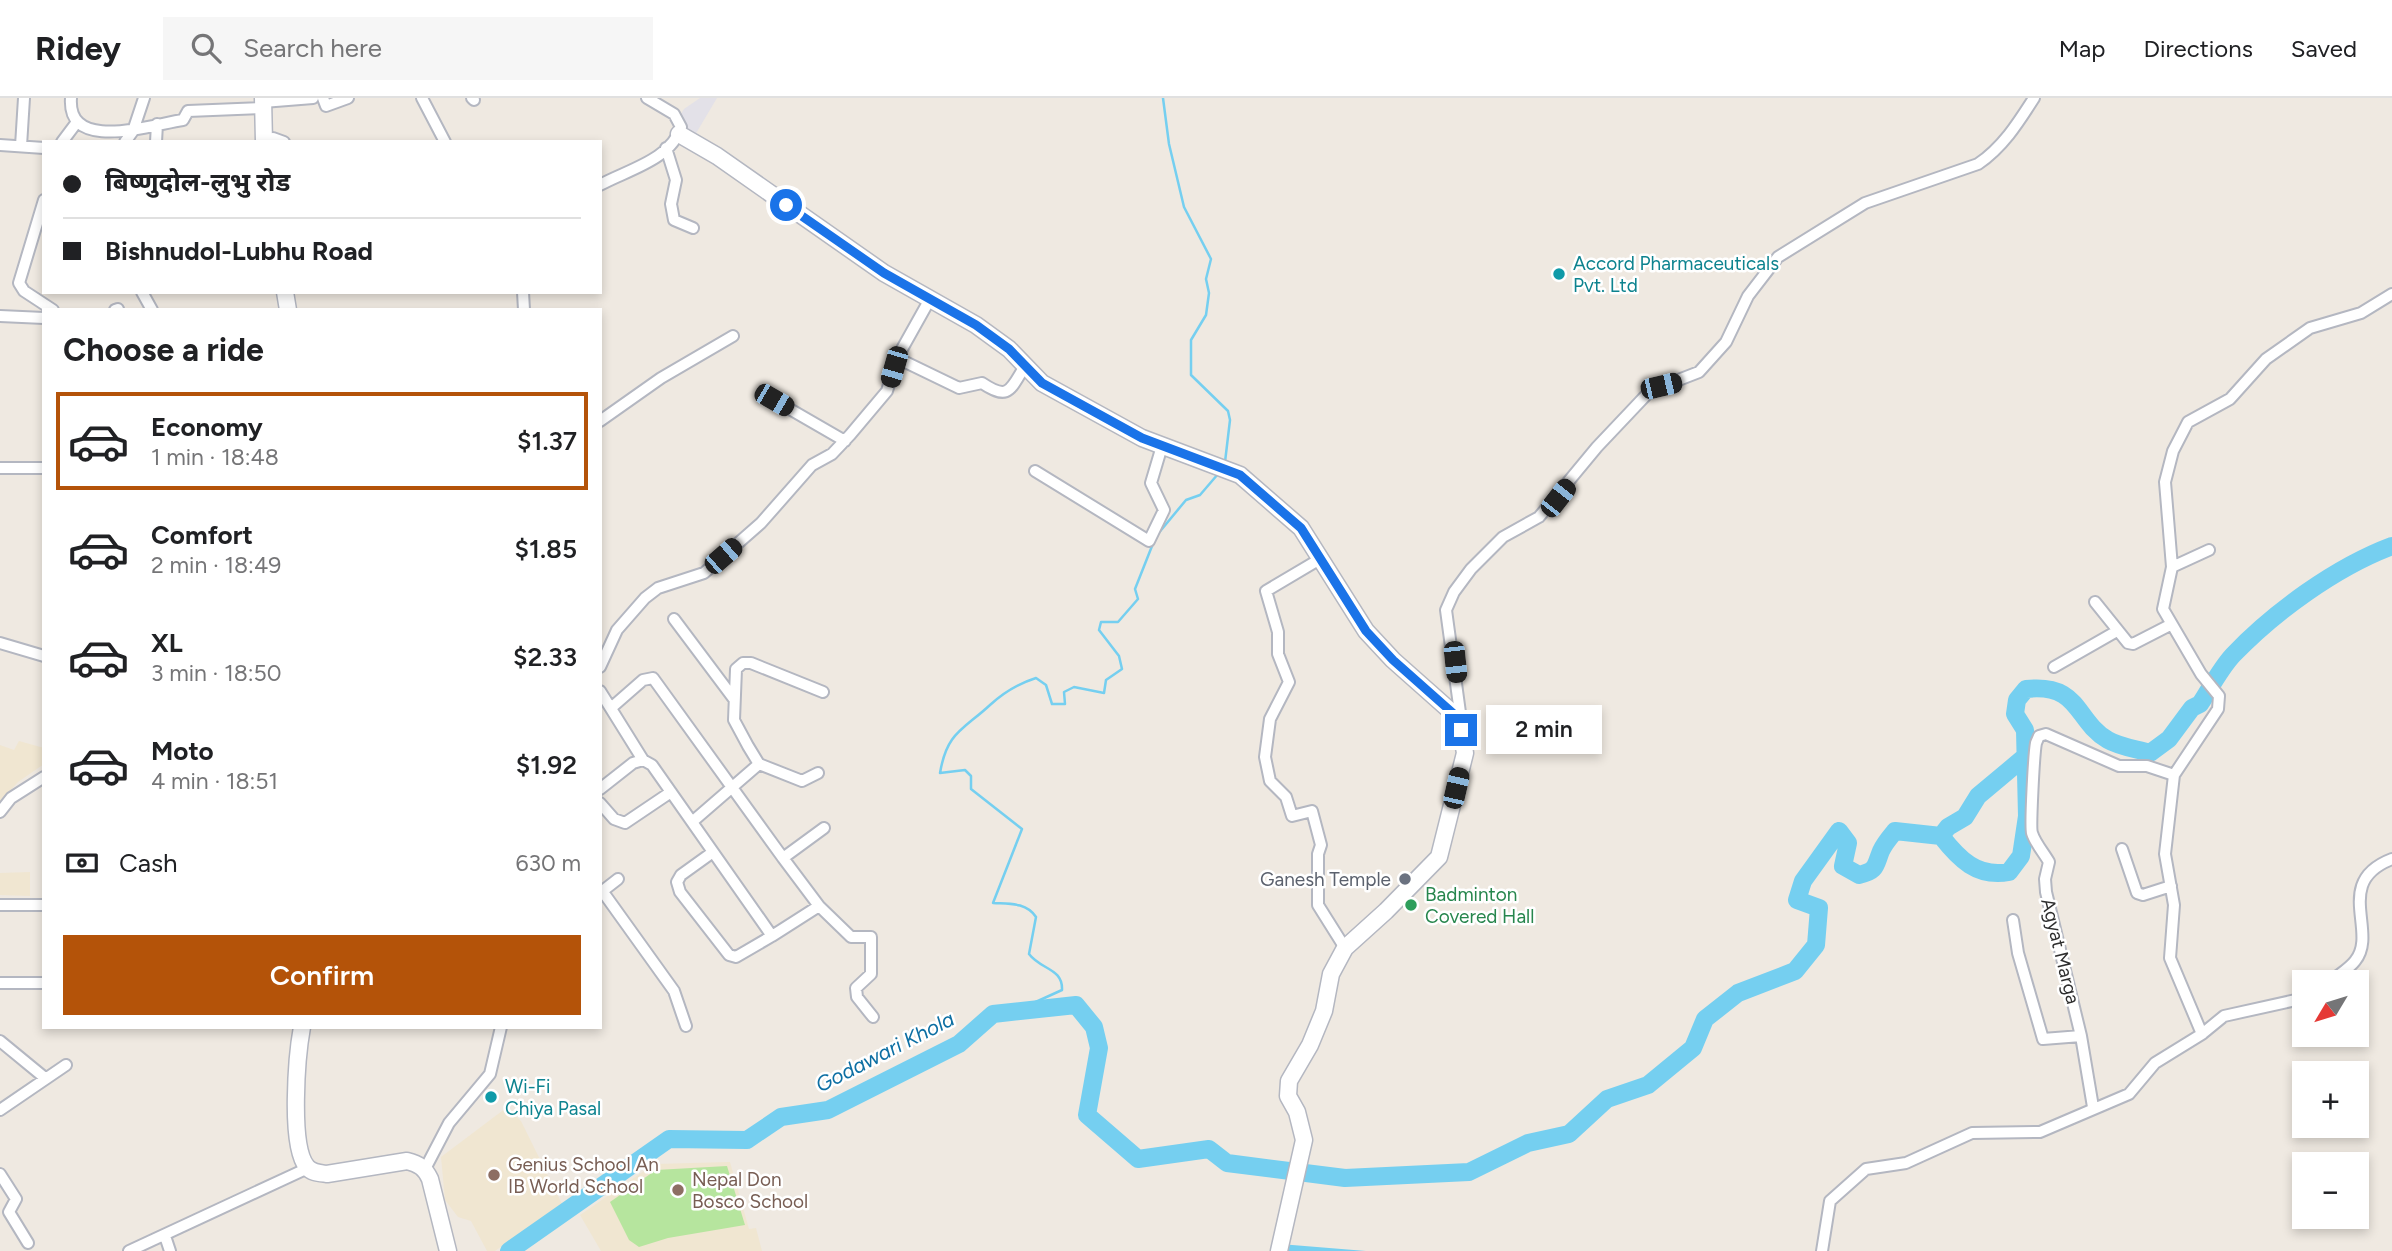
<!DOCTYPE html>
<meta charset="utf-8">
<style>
:root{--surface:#fff;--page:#f6f6f6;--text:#202124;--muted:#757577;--line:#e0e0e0;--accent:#b45309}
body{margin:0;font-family:Figtree,"Noto Sans Devanagari",sans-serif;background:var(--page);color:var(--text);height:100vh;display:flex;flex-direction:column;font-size:26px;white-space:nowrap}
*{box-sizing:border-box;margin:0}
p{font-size:23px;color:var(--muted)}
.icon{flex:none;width:38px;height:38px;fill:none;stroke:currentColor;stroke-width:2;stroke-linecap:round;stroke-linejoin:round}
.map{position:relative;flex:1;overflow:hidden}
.side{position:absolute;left:42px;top:210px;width:560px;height:721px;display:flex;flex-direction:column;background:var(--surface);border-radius:0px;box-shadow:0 4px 10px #0003}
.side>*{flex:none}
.guide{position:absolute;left:42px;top:42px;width:560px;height:154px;border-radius:0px;box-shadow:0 4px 10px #0003;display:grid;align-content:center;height:154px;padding:0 21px;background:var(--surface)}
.needle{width:46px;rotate:232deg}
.fabs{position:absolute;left:2292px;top:872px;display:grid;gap:14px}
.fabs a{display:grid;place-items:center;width:77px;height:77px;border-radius:0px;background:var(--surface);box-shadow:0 4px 10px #0003;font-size:35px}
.end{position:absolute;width:32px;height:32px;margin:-16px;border:9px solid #1a73e8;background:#fff;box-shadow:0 0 0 4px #fff}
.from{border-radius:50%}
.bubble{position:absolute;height:49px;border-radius:0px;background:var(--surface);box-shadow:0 4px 10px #0003;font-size:23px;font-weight:600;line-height:49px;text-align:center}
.car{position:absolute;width:21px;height:42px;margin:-21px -10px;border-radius:9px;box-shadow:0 0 5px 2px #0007;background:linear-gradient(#222 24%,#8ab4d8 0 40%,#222 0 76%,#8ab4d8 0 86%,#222 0)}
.guide b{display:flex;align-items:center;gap:24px;height:66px;font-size:26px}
.guide b+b{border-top:2px solid var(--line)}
.guide i{width:18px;height:18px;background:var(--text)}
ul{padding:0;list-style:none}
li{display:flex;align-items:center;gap:21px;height:98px;margin:0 14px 10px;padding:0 7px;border:4px solid transparent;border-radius:0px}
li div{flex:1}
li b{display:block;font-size:26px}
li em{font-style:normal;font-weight:600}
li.selected{border-color:var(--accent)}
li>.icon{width:63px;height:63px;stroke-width:1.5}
h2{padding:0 21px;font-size:32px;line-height:84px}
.pay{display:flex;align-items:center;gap:18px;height:77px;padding:0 21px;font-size:26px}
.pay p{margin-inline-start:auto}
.action{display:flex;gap:14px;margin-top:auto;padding:14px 21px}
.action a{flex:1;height:80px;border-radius:0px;background:var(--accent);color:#fff;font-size:28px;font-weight:600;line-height:80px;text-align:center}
header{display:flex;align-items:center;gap:42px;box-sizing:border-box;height:98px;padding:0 35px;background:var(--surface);border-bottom:2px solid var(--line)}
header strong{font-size:33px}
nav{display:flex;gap:38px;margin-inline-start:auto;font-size:24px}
.search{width:490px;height:63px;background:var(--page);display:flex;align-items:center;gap:18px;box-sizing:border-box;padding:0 24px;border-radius:0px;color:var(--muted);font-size:26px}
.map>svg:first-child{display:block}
</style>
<header>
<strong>Ridey</strong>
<div class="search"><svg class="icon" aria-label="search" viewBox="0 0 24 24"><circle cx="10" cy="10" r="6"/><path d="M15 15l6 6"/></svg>Search here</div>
<nav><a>Map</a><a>Directions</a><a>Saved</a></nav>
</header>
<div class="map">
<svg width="2392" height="1153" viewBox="0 0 2392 1153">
<rect width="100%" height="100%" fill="#efe9e1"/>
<!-- industrial -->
<path fill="#e3e1e8" d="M700,0H717L695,37L677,23L684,11Z"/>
<!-- education -->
<path fill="#f0e6d1" d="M19,643L44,650V666L18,684L0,704V647L14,652Z
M30,774V798L0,797V775Z
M506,1010L521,1023L562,1106L495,1153H487L471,1123L458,1119L445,1102L441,1059Z
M730,1064L749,1131L756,1130L762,1153H601L580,1117L654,1066Z"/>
<!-- green -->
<path fill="#b6e59e" d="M727,1068L745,1127L668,1140L639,1149L629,1142L610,1104L656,1072Z"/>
<!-- water -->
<path fill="#75cff0" d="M1280,1146L1366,1153H1279Z"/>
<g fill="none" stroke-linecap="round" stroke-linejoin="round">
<!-- stream -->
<path stroke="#75cff0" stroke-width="2.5" d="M1163,0L1169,46L1184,109L1211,161L1206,181L1209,195L1206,217L1191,242V277L1228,313L1230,322L1225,364
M1157,437L1186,402L1200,397L1218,376
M1018,912L1062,892C1063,870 1041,872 1029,856L1036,819C1026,804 1009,806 993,805L1022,731L971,691V678L965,672L940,675C947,634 963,632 990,607C1004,594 1017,586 1036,580L1046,587L1052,606H1065L1064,594L1074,589L1104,595L1106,582L1122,571L1119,558L1099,532L1101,524H1118L1138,501L1135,491L1154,443"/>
<!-- river -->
<path stroke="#75cff0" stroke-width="18" d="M1941,738L1948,729L1965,719L1978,698L2027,657
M509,1153L669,1041L747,1042L781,1019L828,1012L959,946L993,916L1076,907L1094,929L1099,950L1087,1017L1138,1061L1209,1051L1227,1065L1345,1080L1469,1074L1528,1045L1569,1036L1607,1001L1648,987L1693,950L1705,921L1738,895L1795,873L1816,847L1819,810L1797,802L1803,783L1839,733L1848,745L1843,768L1859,777C1877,773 1875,768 1881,753C1884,746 1890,739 1895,733L1941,738C1959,761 1977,780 2009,774L2021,758L2027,718L2025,632L2015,616L2017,602L2026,591C2081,585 2074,622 2108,642C2120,649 2137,651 2150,655L2169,641L2192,610L2200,606C2210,591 2220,571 2233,557C2274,514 2336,469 2392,448"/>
<!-- street casing -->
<g stroke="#b4b7c1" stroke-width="14">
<path id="street" d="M71,0C67,56 153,26 183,22L188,13L263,10
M323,0L326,8L348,0
M422,0L445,44
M472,0L474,2
M263,4L313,0
M62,44L77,24
M125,44L133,33L144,0
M156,44L157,26
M270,44L273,40L284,44
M0,47L44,50
M21,48L24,0
M666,50L676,82L671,106L674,122L693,130
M600,87C627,72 671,62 681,29L674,16L647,0
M44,102L19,185L24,193L53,212
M142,194L152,212
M523,194L524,212
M115,212L118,211
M0,218L44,220
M897,260L959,290L982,285C1009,303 1010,292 1025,268
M774,302L845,343
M600,323L661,280L733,238
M0,370H44
M1035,373L1149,443L1164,412L1151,385L1162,348
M1320,461L1266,493L1278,534V556L1289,584L1270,621L1265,659L1270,683L1286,699L1292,718L1312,713L1321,747L1318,756V807L1345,850
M2172,469L2209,452
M2095,504L2128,545L2133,546L2170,527
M674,521L734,601
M0,545L44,558
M600,569L617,532L645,500L658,490L704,475L761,425L812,367L832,356L850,337L887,293L897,260L930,201
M2054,569L2117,533
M600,593L643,662
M611,610L643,582L653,580L783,760
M1461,622L1446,512L1454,494L1471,471L1503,439L1539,419L1597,349L1650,293L1699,274L1726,244L1748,198L1778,159L1865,105L1978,66C2003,49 2018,25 2034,0
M818,675L802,683L759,666L748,648L734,622L736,571L743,565H751L823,594
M600,691L633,665L643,662L652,667L772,838L819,808L783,760L824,730
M600,705L614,721L625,725L671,694
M0,714L11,700L44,679
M692,724L759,666
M2122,751L2137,795L2143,797L2171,788
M713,754L681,777L677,784L680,794L729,857L736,859L772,838
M603,794L674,893L686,928
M600,795L618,781
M0,807H44
M819,808L851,839H871V876L856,890L857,899L873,919
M2013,822L2018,855L2043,941L2081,938
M2330,884C2338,877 2349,871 2355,863C2379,834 2332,784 2392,761
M0,885H44
M2202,936L2170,860L2174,807L2165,756L2174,677L2218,611L2219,598L2201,576L2163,511L2172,469L2165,384L2173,353L2188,324L2230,301L2266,261L2310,230L2361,215L2392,196
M0,943L45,980
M2093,1009L2081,938L2046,794L2045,781L2049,764C2044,755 2035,745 2032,735C2030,729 2034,655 2036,645L2039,638L2046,636L2119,668H2147L2174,677
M0,1012L66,967
M425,1071L449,1025L490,976L501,929
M0,1076L16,1101L9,1114L28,1145
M165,1138L170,1153
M129,1153L308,1070
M1822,1153L1830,1103L1866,1071L1906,1065L1972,1035L2040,1034L2129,996L2155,965L2202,936L2224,918L2305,900"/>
</g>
<!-- secondary casing -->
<g stroke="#b4b7c1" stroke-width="19">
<path id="secondary" d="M263,0L264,44
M679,36L717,58L884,175L976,227L1009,251L1042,285L1142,340L1240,377L1301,430L1366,533L1393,562L1455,617L1461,632L1465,655L1439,759L1386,813L1345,850L1331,876L1324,913L1310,947L1289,983L1288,998L1297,1014L1304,1042L1279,1153
M285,194L288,212
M302,929C297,956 289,1048 307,1069C312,1075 319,1075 327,1076L407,1063C419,1066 425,1070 430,1081L448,1153"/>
</g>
<!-- street -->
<use href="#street" stroke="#fff" stroke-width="10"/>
<!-- secondary -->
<use href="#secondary" stroke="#fff" stroke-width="16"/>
</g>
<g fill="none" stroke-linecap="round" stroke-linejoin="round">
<!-- route -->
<path stroke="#1a73e8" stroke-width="9" d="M786,107L884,175L976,227L1009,251L1042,285L1142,340L1240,377L1301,430L1366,533L1393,562L1455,617L1461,632"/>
</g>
<!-- markers -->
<g fill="#0f9aa8" stroke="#fff" stroke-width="2.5">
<circle cx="1559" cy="176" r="7"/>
<circle cx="491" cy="999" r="7"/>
</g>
<circle fill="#6b7280" stroke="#fff" stroke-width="2.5" cx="1405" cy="781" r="7"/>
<circle fill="#2e9e5b" stroke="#fff" stroke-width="2.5" cx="1411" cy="807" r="7"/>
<g fill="#8d6e63" stroke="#fff" stroke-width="2.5">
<circle cx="494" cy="1077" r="7"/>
<circle cx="678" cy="1092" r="7"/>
</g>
<g text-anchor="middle" stroke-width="5" stroke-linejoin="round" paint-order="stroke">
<!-- culture labels -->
<g font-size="19" fill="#0d838f" stroke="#fff" text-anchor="start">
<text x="1573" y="172">Accord Pharmaceuticals<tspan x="1573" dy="22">Pvt. Ltd</tspan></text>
<text x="505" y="995">Wi-Fi<tspan x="505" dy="22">Chiya Pasal</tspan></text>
</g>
<!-- worship labels -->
<g font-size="19" fill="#5b616d" stroke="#fff" text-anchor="end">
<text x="1391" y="788">Ganesh Temple</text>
</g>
<!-- leisure labels -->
<g font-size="19" fill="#27864d" stroke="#fff" text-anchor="start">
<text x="1425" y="803">Badminton<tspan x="1425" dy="22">Covered Hall</tspan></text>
</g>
<!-- street labels -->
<g font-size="19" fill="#2e2e2e" stroke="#fff">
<text transform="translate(2061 853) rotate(76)" y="7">Agyat Marga</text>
</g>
<!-- education labels -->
<g font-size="19" fill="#785e54" stroke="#fff" text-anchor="start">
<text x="508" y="1073">Genius School An<tspan x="508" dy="22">IB World School</tspan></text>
<text x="692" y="1088">Nepal Don<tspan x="692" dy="22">Bosco School</tspan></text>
</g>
<!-- water labels -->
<g font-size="21" font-style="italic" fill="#0d6fa3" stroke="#fff">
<text transform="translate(885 954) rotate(-27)" y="7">Godawari Khola</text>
</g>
</g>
</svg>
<div class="fabs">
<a><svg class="needle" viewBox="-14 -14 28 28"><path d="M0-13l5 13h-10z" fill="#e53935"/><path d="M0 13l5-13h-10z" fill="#757577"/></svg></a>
<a>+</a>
<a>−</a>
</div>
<i class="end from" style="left:786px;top:107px"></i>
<i class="end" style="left:1461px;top:632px"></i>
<div class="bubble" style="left:1486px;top:607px;width:116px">2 min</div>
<i class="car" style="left:894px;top:269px;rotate:196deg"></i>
<i class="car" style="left:1661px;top:288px;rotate:77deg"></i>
<i class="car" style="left:774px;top:302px;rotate:120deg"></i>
<i class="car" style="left:1558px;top:400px;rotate:38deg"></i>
<i class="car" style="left:723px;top:458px;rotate:49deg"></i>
<i class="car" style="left:1455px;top:564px;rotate:174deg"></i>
<i class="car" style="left:1456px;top:690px;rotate:13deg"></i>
<div class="guide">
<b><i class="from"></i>बिष्णुदोल-लुभु रोड</b>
<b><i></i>Bishnudol-Lubhu Road</b>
</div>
<section class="side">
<h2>Choose a ride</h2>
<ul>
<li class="selected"><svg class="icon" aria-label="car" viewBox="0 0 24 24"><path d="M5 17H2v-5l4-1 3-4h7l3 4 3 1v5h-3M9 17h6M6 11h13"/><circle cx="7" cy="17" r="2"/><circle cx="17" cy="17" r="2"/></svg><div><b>Economy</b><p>1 min · 18:48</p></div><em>$1.37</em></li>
<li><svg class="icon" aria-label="car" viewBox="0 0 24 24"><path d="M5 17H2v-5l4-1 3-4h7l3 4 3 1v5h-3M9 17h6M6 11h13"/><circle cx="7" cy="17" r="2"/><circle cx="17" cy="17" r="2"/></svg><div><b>Comfort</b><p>2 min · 18:49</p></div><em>$1.85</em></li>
<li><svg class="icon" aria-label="car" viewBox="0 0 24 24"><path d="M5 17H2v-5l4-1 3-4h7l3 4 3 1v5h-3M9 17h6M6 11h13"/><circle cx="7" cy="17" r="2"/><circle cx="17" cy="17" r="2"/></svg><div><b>XL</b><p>3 min · 18:50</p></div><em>$2.33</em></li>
<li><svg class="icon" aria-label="car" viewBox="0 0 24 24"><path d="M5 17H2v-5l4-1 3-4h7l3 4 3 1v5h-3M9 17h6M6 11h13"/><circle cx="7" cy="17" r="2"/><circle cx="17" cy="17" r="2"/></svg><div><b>Moto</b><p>4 min · 18:51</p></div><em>$1.92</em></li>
</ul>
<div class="pay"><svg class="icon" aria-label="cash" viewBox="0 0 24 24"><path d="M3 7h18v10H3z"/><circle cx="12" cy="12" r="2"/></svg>Cash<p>630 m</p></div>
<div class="action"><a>Confirm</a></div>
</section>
</div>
